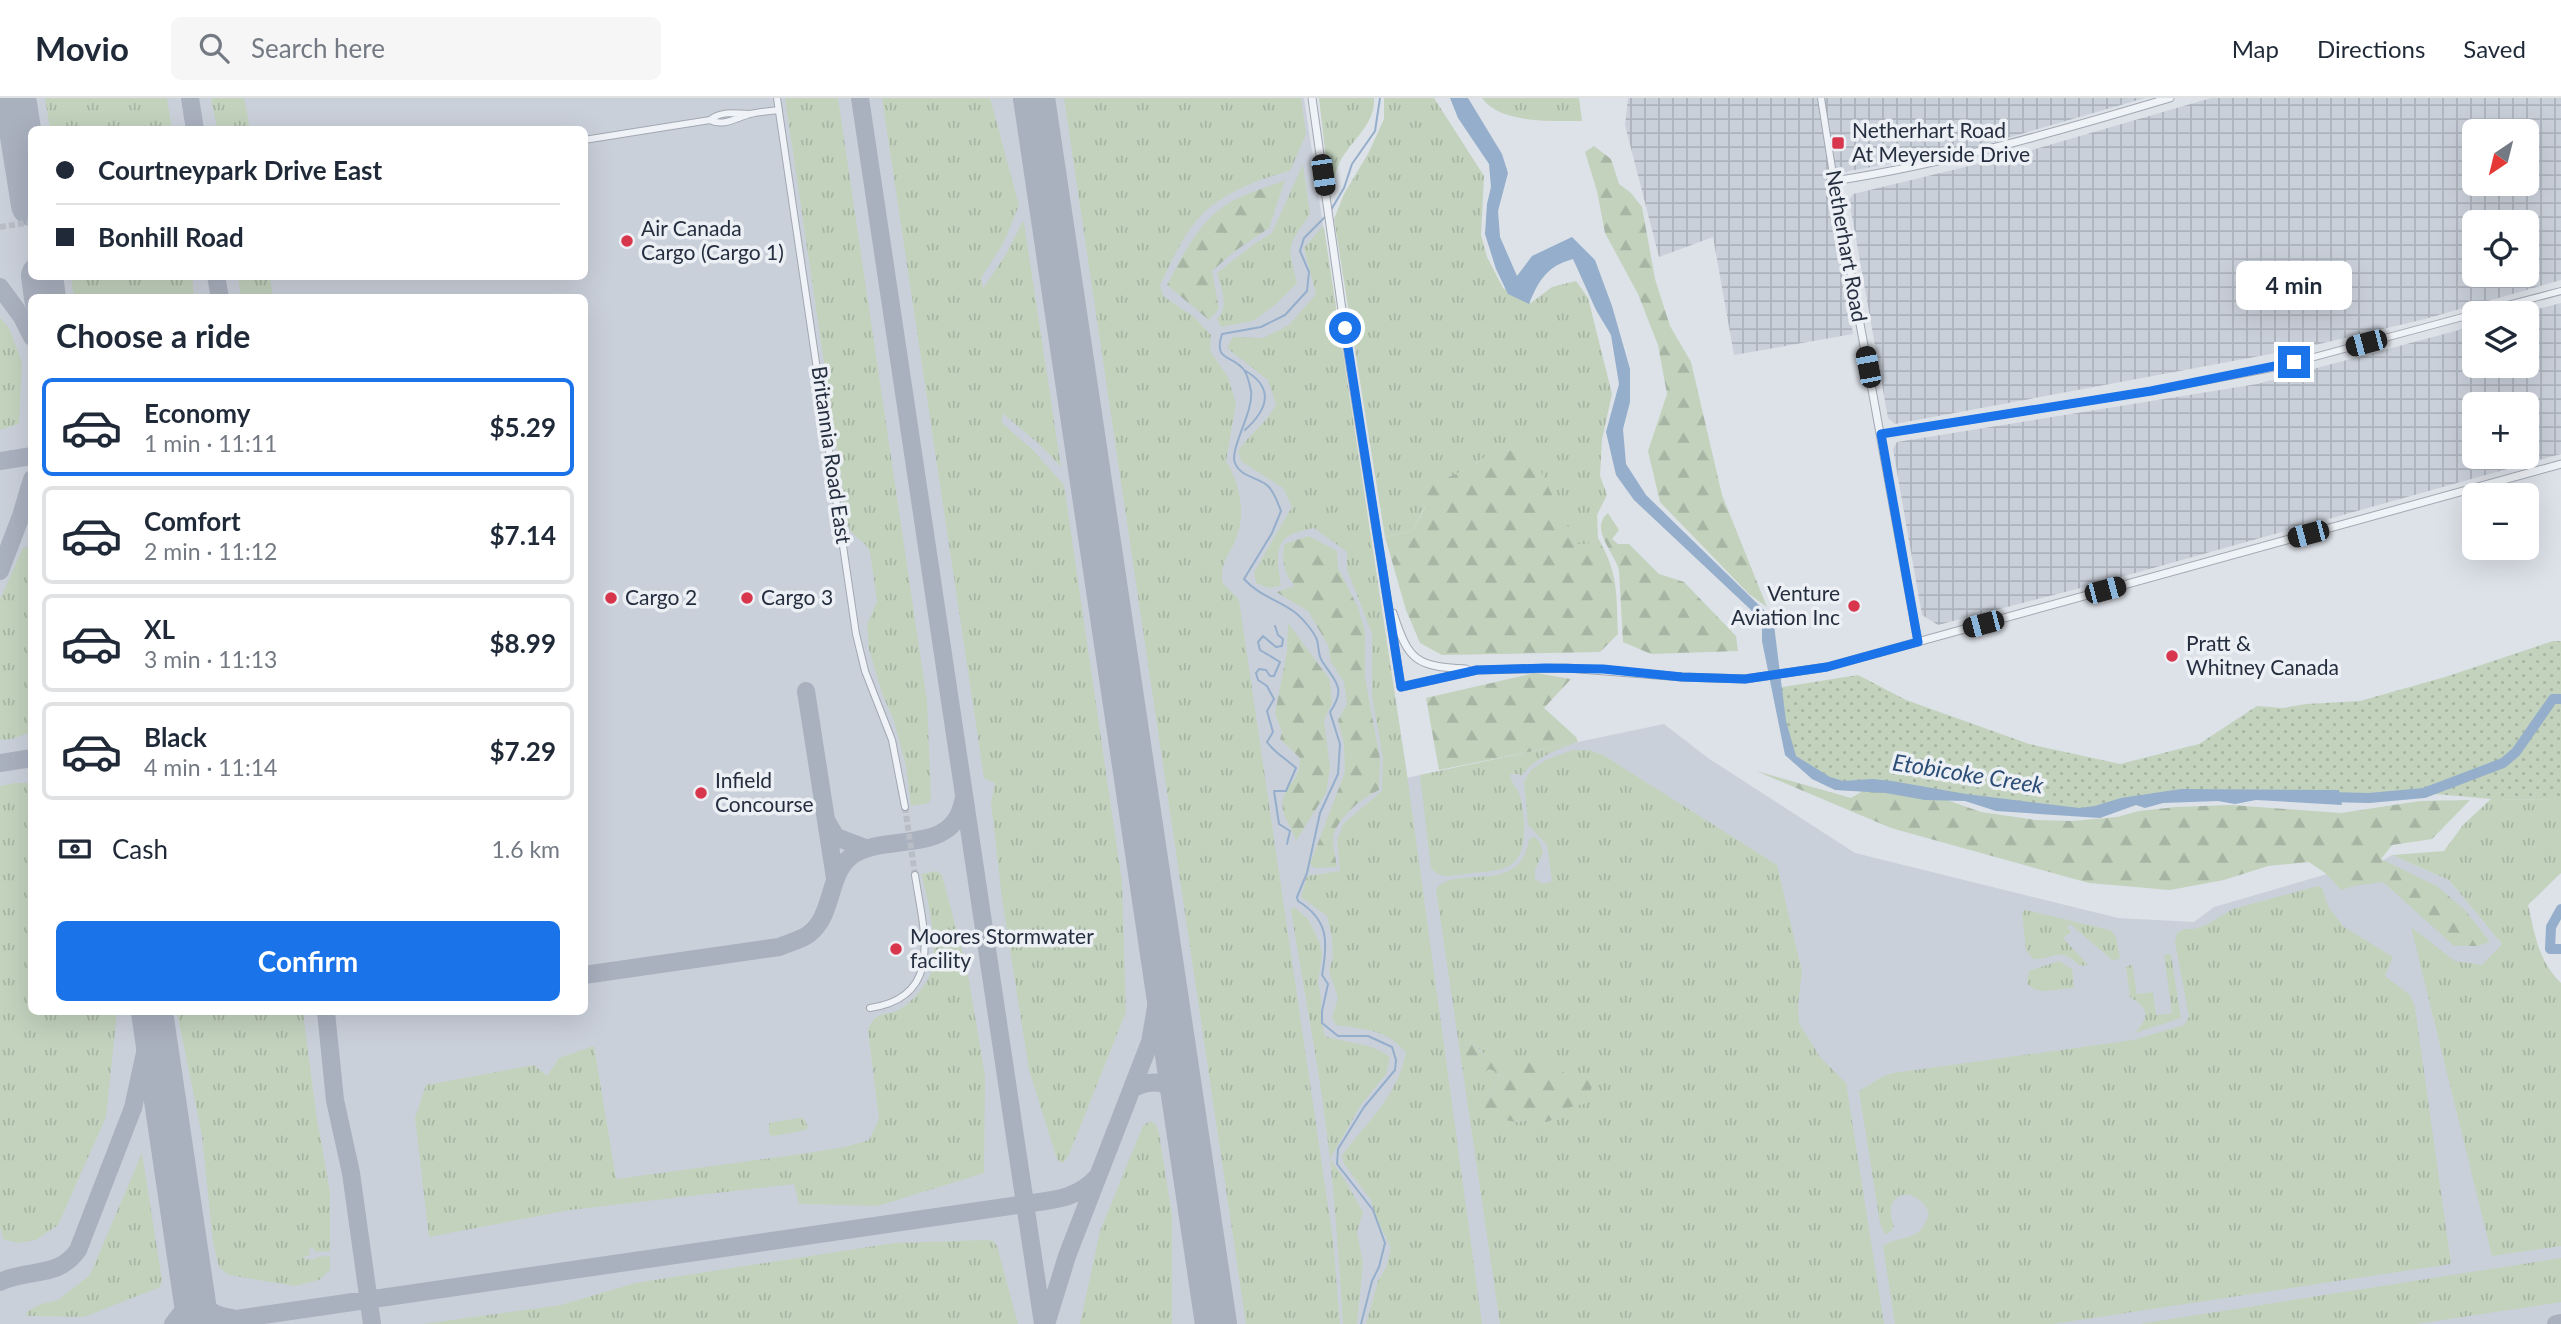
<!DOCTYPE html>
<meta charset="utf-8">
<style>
:root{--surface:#fff;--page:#f6f6f7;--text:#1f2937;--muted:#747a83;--line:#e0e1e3;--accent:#1a73e8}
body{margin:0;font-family:Lato,sans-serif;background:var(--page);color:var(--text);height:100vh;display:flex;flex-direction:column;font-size:26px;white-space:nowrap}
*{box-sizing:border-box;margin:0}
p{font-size:23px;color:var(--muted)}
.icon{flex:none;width:38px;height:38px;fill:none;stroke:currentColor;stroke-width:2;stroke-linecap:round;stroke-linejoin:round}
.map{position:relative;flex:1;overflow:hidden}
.drawer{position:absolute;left:28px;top:196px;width:560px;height:721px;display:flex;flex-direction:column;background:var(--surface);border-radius:10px;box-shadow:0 7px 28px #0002}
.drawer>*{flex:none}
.hud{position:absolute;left:28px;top:28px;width:560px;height:154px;border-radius:10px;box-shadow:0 7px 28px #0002;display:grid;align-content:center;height:154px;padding:0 28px;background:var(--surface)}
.needle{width:46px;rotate:215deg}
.fabs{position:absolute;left:2462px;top:21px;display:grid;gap:14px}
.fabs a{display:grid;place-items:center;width:77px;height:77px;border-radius:10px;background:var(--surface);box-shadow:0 7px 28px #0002;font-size:35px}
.end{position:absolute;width:32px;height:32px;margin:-16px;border:9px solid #1a73e8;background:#fff;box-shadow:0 0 0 4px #fff}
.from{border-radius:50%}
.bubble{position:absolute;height:49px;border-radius:10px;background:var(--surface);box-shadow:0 7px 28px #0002;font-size:23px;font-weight:700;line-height:49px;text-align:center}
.car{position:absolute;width:21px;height:42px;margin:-21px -10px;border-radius:9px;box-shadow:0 0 5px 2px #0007;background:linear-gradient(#222 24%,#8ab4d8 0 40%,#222 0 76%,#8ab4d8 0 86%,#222 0)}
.hud b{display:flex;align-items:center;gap:24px;height:66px;font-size:26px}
.hud b+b{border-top:2px solid var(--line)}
.hud i{width:18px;height:18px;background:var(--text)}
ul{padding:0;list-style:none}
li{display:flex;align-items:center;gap:21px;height:98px;margin:0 14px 10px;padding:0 14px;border:4px solid var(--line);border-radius:10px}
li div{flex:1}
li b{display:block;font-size:26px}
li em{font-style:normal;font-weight:700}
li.on{border-color:var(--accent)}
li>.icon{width:63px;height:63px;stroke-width:1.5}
h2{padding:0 28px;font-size:32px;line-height:84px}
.pay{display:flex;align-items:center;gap:18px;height:77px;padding:0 28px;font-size:26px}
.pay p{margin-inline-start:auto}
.primary-button{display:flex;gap:14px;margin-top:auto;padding:14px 28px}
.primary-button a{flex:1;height:80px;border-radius:10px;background:var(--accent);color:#fff;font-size:28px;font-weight:700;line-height:80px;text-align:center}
header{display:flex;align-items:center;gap:42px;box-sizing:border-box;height:98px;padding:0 35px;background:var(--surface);border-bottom:2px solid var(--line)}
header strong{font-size:33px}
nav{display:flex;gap:38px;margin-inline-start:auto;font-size:24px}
.search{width:490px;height:63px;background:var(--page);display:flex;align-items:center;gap:18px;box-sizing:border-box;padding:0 24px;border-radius:10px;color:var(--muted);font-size:26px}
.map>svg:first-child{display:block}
</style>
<header>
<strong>Movio</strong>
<div class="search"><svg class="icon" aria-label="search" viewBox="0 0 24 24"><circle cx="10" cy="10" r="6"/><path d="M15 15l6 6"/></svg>Search here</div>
<nav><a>Map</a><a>Directions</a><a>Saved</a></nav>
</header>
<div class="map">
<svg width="2561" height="1226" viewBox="0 0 2561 1226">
<defs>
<pattern id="industrial-grid" width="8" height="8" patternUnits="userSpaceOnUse" patternTransform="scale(1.75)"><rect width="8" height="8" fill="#cad0da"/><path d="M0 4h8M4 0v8" fill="none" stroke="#adb3bc"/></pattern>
<pattern id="grass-tufts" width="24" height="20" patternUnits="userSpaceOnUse" patternTransform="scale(1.75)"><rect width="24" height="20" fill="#c2d2bd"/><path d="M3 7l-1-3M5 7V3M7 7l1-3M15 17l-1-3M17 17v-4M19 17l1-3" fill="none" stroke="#a7b5a4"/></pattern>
<pattern id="forest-firs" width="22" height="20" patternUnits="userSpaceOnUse" patternTransform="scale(1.75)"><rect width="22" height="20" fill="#c2d2bd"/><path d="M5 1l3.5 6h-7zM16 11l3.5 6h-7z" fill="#a7b5a4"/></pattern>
<pattern id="park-dots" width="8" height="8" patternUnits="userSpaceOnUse" patternTransform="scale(1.75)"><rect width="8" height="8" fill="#c2d2bd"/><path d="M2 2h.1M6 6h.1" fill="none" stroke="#a7b5a4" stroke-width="1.8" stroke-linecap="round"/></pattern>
</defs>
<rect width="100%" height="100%" fill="#dde1e8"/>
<!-- built -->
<path fill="#cad0da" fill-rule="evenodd" d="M0,0H1304L1406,680L1664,626L1708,660L1855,755L2118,820L2194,824L2214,809L2327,776L2348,783L2392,757L2449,782L2561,917V1226H0ZM32,32H584V178H32ZM32,200H584V914H32Z"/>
<!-- industrial -->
<path fill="url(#industrial-grid)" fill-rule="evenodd" d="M1628,0H2145L1959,54L1849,73L1827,81L1853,236L1734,257L1713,139L1659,159L1625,27Z
M2211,0H2561V182L2425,221L2298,251L1895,326L1888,320L1849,102L1853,96L2011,58ZM2474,33H2527V86H2474ZM2474,124H2527V177H2474Z
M2561,205V356L2096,486L1938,527L1922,517L1893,351L1897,344L2257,286L2474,228V268H2527V215H2522ZM2474,306H2527V359H2474Z"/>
<!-- grass -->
<path fill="url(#grass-tufts)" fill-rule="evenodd" d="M45,0H167L172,31H50Z
M211,0H244L250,31H217Z
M785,0H838L927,603L931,699L929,705L911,708L906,668L894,623L882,595L869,551L867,527L877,503L870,454L865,446L851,434L848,427Z
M882,0H990L1019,107L1004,144L981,180L983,190L1005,158L1023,123L1024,125L1061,369L1038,345L1002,315V325L1033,352L1064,387L1122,784L1126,914L1068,1059L1063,1065L1058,1063L1056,1058L1029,972L1002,801L991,704L995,685L984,680Z
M1064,0H1301L1306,36L1290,73C1258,81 1220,96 1198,121C1182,139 1171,165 1160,187L1163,198L1194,219L1211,237L1210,253L1228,279L1236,306L1226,363C1239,384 1246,413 1237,438C1230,459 1222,457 1222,484L1239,502L1333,1142L1340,1226H1246Z
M1319,0H1374C1376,28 1348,44 1338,68C1335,76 1333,86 1330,95Z
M1384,0H1434L1484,78L1481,137L1487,159L1503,190L1531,205L1552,189L1576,183L1588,200L1612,296L1602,341L1600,378L1607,397L1597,417L1598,440L1588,446H1576L1531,354L1494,352L1472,369L1415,394L1425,409L1413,433L1385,439L1334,121L1344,96L1369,54L1384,21Z
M1482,0H1579L1582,23C1553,23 1500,26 1482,0Z
M1303,66L1310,116C1287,149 1287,146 1297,185L1276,206L1253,223L1221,229L1217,221C1230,209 1221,190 1217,175L1254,146L1272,135Z
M1322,129L1324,130L1407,676L1482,1226H1366L1378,1183L1386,1170L1391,1149L1376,1120L1371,1102L1344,1066L1342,1057C1368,1023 1398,997 1406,954C1383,930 1367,932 1336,927L1332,920L1338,900L1329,873L1333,859L1332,840L1327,818L1301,799L1307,778L1340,773L1337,742L1343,726L1382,693L1383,660L1372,599V536L1347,471V454L1314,430C1272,437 1276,453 1281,488L1269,490L1256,485L1254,474L1292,409L1283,390L1242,364L1238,353C1250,335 1267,325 1276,306L1268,282L1227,250L1233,239L1263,240L1289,227L1316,196L1304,150Z
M71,179H192L194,199H74Z
M238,179H270L273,199H241Z
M0,220L9,230L22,264L19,326L0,332Z
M31,449V634L12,641L0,642V501L23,450Z
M1578,644C1556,652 1536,659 1521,678L1518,676H1510C1511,687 1519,691 1521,701C1525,722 1530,761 1505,770C1493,774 1478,774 1466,776C1453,777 1440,782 1431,770L1420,677Z
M1573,652H1589L1603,657L1777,767L1802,874L1798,906L1799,925L1820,959L1846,985L1884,1226H1500L1436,791C1456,765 1520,800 1529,741L1535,739L1539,743L1543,754L1535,772V781L1543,786L1552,783L1547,747L1528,727L1524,683L1531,672L1546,662ZM1468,941C1494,963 1493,973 1530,961L1570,977L1586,976L1554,1021L1547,1024L1530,1022L1515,1024L1501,1021L1483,1011L1501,975L1489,971L1462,946Z
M14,685H31L32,914H117L106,1019L58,1127L36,1142L17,1145L3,1141L0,1128V688Z
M2491,701L2561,702V775L2528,807C2535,837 2538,862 2561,885V1148L2492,1158L2411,829L2455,863L2482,867L2502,846L2449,782L2392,757L2444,753L2463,727Z
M937,773L942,777L967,871L985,978L984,1075L878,1108L799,1106L794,1086L570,1112L429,1139L415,1020L426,987L534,967L547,978L559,960L594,948L616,1081L801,1056L845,1049L869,1042L879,1021L868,932C876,910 888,920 902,910C913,902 928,886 932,872C938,848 928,799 921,776Z
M2318,788L2322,790L2329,810L2344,829L2393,859L2385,878L2410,897L2415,909L2451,1166L2053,1226H1895L1883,1148C1904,1135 1920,1146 1929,1115C1916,1085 1880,1094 1894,1128L1891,1133L1885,1137L1880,1125L1859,993L1882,979L1893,975L2133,942L2184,927L2189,919L2175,844L2177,835L2184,831H2195L2206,827L2233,811Z
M1294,809L1308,821L1319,843L1322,856L1318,884L1321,900V922L1325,938C1348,946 1371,944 1390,959L1386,976L1360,1008L1330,1061L1345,1082L1363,1114L1357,1134L1363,1165L1357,1226H1343C1338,1153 1334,1080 1323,1007C1314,942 1301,877 1291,812Z
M2026,812L2110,832L2116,839L2120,861L2112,862L2070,826L2067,829L2071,834L2063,840L2088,867L2080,868C2059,847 2055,862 2033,861L2026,852L2022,814Z
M2171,856L2181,920L2135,935C2150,918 2149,911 2130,899L2126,869L2132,866L2137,896L2153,894L2156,917L2172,915L2164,857Z
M2059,863L2072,871L2074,890C2057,890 2042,899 2027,886L2029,873Z
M177,914H303L316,1015L330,1094V1153L316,1154L312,1149L309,1150L310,1157L304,1159L305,1161L310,1160L311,1163L318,1159L330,1158V1172L319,1182L295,1188L229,1177L219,1169L213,1144L202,1038Z
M799,1020H804L808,1029L806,1032L773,1038L769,1036V1025Z
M1150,1023L1156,1027L1159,1035L1172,1118V1226H1080L1100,1133L1143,1028Z
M142,1055L162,1182L160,1189L84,1219L27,1218L26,1214L41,1206L58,1202L90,1177Z
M987,1142L993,1143L997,1148L1018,1226H423L561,1207L635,1185L894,1145Z
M2561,1160V1204L2416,1226H2139Z"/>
<!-- forest -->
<path fill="url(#forest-firs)" d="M1594,48L1611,61L1619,86L1631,95L1642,109L1655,181L1670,228L1691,264L1722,397L1767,509L1749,496L1660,404L1648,353L1667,296L1658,247L1638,196L1605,135L1597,93L1585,54Z
M1285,82L1269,130L1235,153L1212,173L1219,211L1209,222L1167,187C1184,155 1200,120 1234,102C1250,94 1268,89 1285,82Z
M1494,352L1531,353L1576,446H1588L1598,440C1619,477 1616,495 1618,536L1600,554L1442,557L1420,545L1406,512L1385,439L1413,433L1425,410L1414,394L1472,369Z
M1608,415L1619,432L1612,441L1618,446H1629L1659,476L1684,484L1736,538L1738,553L1651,556L1623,544L1619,472C1614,454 1589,430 1608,415Z
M1309,438L1337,453L1338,470L1358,509L1365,533V579L1380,661L1379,692C1361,701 1342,716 1334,735C1331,744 1336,760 1337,769L1315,770L1310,766L1345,674L1344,646L1338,622L1347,606L1344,584L1331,564L1328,547L1308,513L1276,494L1295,488C1283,475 1282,463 1284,446Z
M1288,525L1330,582L1332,604L1324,622L1330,669L1326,695L1296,743C1293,730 1279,716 1283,701C1287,685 1300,684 1300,660L1280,641L1282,634L1275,616L1287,553Z
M1535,575L1571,581L1544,610L1576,639L1578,644L1439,672L1426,600Z
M1756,673L1851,700L1868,690L1944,701L1981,714L2035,722L2072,723L2117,719L2139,713L2176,709L2231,707L2341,715L2420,703L2470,702L2432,741L2392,747L2381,761L2437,788L2465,812L2490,844L2477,848H2454L2383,784L2354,788L2341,792L2325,775L2309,764L2268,768L2224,782L2170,792L2089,785L1891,730Z
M1468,941C1491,964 1497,972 1530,960L1570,977L1586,976L1592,989L1586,1005L1560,1012L1554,1021L1547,1024L1530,1022L1515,1024L1501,1021L1494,1031L1486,1027L1483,1011L1501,976L1489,971L1481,977L1474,978L1465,971L1462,946Z"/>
<!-- park -->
<path fill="url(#park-dots)" d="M2553,543H2561V702L2491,701L2424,695L2369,700L2194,695L2096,712L1843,688L1793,660L1776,590L1858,577L1906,602L2029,646L2120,666L2199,646L2257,608L2283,610L2306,606L2360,603L2445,579Z"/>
<!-- water -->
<path fill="#94aecb" d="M1450,0H1468L1502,56L1508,75L1498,113L1500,139L1517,178L1532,158L1572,139L1595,162L1612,208L1630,271V304L1623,331L1626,366L1646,397L1766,514L1774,527L1786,623L1796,658L1830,679L1843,683L1872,681L1892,683L1966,696L2079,710L2095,708L2121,700L2181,691L2339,692L2342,707L2256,702L2235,706L2218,703L2163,705L2145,710L2136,707L2100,720L1996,713L1965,703L1925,702L1886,695L1835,692L1812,681L1785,657L1762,543V526L1750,511L1634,402L1616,377L1606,334L1619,286L1611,237L1596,212L1573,161C1547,168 1539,182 1529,206L1508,196L1496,171L1485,136L1487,106L1491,89L1489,66L1458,20Z"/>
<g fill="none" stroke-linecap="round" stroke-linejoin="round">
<!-- stream -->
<path stroke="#94aecb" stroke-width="2" d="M1331,112L1344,90L1352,66L1375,33L1380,0
M1325,119L1304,140L1300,153L1309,174L1307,193L1285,217L1261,229L1222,236C1213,264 1232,256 1244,272C1247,276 1250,288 1251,293C1254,313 1229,352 1235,365C1241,380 1260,379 1269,389C1275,396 1278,405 1281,413L1272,435L1244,481C1260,499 1280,502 1297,516C1304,522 1314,534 1317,542C1319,549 1318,557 1322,563C1335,584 1347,589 1330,614L1340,646L1338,676L1320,715L1307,775L1297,799L1298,803C1329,822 1328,844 1322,877L1328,886L1322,913V925L1338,938H1368L1392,949L1396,962L1395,972L1364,1009L1338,1051L1337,1066L1373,1112L1385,1145L1379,1169L1372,1183L1361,1226
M1244,272C1276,290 1267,312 1245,332
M1275,528L1278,537L1283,541L1282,548L1276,549L1263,538L1258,544L1260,552L1280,564L1274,578H1270L1266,572L1259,571L1256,575L1258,582L1267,588L1274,601L1267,613L1273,634L1267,644C1274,654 1286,661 1296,670L1286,693H1274L1279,726L1290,733L1287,746"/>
<!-- river -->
<path stroke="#94aecb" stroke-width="10" d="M2328,699L2369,700L2424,695L2503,665L2516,654L2553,601H2561
M2561,811L2551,829L2550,851H2561"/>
<!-- taxiway -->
<path stroke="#a9b0be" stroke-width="18" d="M190,0L195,32
M860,0L1043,1226
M1026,0L1041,52
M40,178L43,200
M216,178L220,200
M0,189L22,219L32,239
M0,363L32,358
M0,473L21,418L32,381
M806,593L835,780
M0,665L32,660
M827,724L836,739L865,750
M584,877L779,849C788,845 801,842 809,836C836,815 826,772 856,755C892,736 954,756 963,703
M326,914L335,1002L351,1075L372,1226
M1132,991C1153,979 1176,983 1184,1008
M1207,1163L1208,1226
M0,1184C28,1170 58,1181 78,1152L133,1010L153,918
M192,1184C199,1204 208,1218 232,1220
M1047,1223L1067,1158L1150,944L1157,904L1158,863L1155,814
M173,1226L187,1208L191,1186
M202,1226L1025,1106C1052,1102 1078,1101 1097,1079
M2556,1226L2561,1225"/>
<!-- runway -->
<path stroke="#a9b0be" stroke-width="42" d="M15,0L32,107
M1034,0L1216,1226
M42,178L45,200
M152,914L198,1226"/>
<!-- minor-tunnel -->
<path stroke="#b8bdc6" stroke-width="6" stroke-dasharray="6 3" stroke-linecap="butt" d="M0,129L32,124
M905,709L915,777"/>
<!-- minor casing -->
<g stroke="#a2a8b2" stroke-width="8">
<path id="minor" d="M777,0L856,536L865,573L892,642L905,709
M1821,0L1834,83
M710,22C723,29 736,20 750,16C759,14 770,13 779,12
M584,42L710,22C720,13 736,15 750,16
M2477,215L2561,193
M1881,336L2151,293L2277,269L2474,216
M870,910C946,899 923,831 915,777"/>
</g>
<!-- tertiary casing -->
<g stroke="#a2a8b2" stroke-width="9">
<path id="tertiary" d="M1312,0L1348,254L1401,589L1477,572L1567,570L1682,579L1745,581L1827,569L2561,366
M1393,515C1409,564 1416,568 1466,571
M1918,544L1834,83C1949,65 2059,33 2170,0"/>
</g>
<!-- minor -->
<use href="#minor" stroke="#eff2f6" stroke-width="6"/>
<!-- tertiary -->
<use href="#tertiary" stroke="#eff2f6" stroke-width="7"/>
</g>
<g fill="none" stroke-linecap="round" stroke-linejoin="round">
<!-- route -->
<path stroke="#1a73e8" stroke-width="9" d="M1345,230L1401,589L1477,572L1546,570L1603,571L1682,579L1745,581L1827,569L1918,544L1881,336L2151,293L2294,264"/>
</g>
<!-- markers -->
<g fill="#d8364d" stroke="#ecf0f5" stroke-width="2.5">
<rect x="1831" y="38" width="14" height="14" rx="3.5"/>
<circle cx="627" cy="143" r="7"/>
<circle cx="611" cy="500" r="7"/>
<circle cx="747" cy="500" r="7"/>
<circle cx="1854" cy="508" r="7"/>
<circle cx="2172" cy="558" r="7"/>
<circle cx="701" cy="695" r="7"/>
<circle cx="896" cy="851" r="7"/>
</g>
<g text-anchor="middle" stroke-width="7" stroke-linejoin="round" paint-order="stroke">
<!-- poi labels -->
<g font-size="21" fill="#252e3f" stroke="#ecf0f5" text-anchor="start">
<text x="1852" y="40">Netherhart Road<tspan x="1852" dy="24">At Meyerside Drive</tspan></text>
<text x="641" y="138">Air Canada<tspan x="641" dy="24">Cargo (Cargo 1)</tspan></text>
<text x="1840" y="503" text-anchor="end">Venture<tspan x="1840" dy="24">Aviation Inc</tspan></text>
<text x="625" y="507">Cargo 2</text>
<text x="761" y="507">Cargo 3</text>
<text x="2186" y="553">Pratt &amp;<tspan x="2186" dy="24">Whitney Canada</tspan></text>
<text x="715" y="690">Infield<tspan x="715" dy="24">Concourse</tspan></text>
<text x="910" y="846">Moores Stormwater<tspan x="910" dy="24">facility</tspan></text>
</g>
<!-- street labels -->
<g font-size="21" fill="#252e3f" stroke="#ecf0f5">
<text transform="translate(1846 148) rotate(80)" y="7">Netherhart Road</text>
<text transform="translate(831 357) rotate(82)" y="7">Britannia Road East</text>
</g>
<!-- water labels -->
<g font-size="23" font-style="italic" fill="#2c4d76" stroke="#ecf0f5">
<text transform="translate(1968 676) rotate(9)" y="8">Etobicoke Creek</text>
</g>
</g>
</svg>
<div class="fabs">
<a><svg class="needle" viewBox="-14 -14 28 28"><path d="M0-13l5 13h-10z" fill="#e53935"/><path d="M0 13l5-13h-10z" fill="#747a83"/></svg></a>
<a><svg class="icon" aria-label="locate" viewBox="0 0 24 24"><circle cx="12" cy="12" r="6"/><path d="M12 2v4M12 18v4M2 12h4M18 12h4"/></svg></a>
<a><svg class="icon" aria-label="layers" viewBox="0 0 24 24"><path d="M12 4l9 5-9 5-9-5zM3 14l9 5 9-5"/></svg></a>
<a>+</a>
<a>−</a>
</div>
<i class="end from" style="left:1345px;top:230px"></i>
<i class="end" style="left:2294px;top:264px"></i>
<div class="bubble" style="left:2236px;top:163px;width:116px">4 min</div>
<i class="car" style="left:1323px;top:77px;rotate:172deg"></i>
<i class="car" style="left:2366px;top:245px;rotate:255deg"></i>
<i class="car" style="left:1868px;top:269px;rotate:349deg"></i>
<i class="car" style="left:2308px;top:436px;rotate:255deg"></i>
<i class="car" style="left:2105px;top:492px;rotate:75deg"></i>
<i class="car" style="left:1983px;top:526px;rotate:255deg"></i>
<div class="hud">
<b><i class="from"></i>Courtneypark Drive East</b>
<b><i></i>Bonhill Road</b>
</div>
<section class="drawer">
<h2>Choose a ride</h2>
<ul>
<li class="on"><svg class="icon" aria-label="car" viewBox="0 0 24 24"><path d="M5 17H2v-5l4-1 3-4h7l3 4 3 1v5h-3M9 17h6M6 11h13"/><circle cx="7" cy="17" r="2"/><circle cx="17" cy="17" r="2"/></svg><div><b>Economy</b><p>1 min · 11:11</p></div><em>$5.29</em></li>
<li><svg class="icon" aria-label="car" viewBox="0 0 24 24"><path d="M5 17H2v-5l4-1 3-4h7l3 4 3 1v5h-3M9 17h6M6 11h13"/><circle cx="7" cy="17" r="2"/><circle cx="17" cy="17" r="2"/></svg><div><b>Comfort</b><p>2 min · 11:12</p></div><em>$7.14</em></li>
<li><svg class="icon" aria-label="car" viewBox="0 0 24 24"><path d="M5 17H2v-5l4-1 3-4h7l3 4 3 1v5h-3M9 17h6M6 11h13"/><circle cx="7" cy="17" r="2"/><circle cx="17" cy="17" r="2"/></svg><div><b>XL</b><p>3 min · 11:13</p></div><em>$8.99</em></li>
<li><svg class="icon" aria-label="car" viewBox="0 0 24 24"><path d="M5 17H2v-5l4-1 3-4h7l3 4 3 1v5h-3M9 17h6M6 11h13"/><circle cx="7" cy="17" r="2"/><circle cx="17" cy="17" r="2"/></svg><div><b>Black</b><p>4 min · 11:14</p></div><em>$7.29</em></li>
</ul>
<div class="pay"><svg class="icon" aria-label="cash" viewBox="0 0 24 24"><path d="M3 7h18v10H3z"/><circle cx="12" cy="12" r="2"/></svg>Cash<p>1.6 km</p></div>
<div class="primary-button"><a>Confirm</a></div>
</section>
</div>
